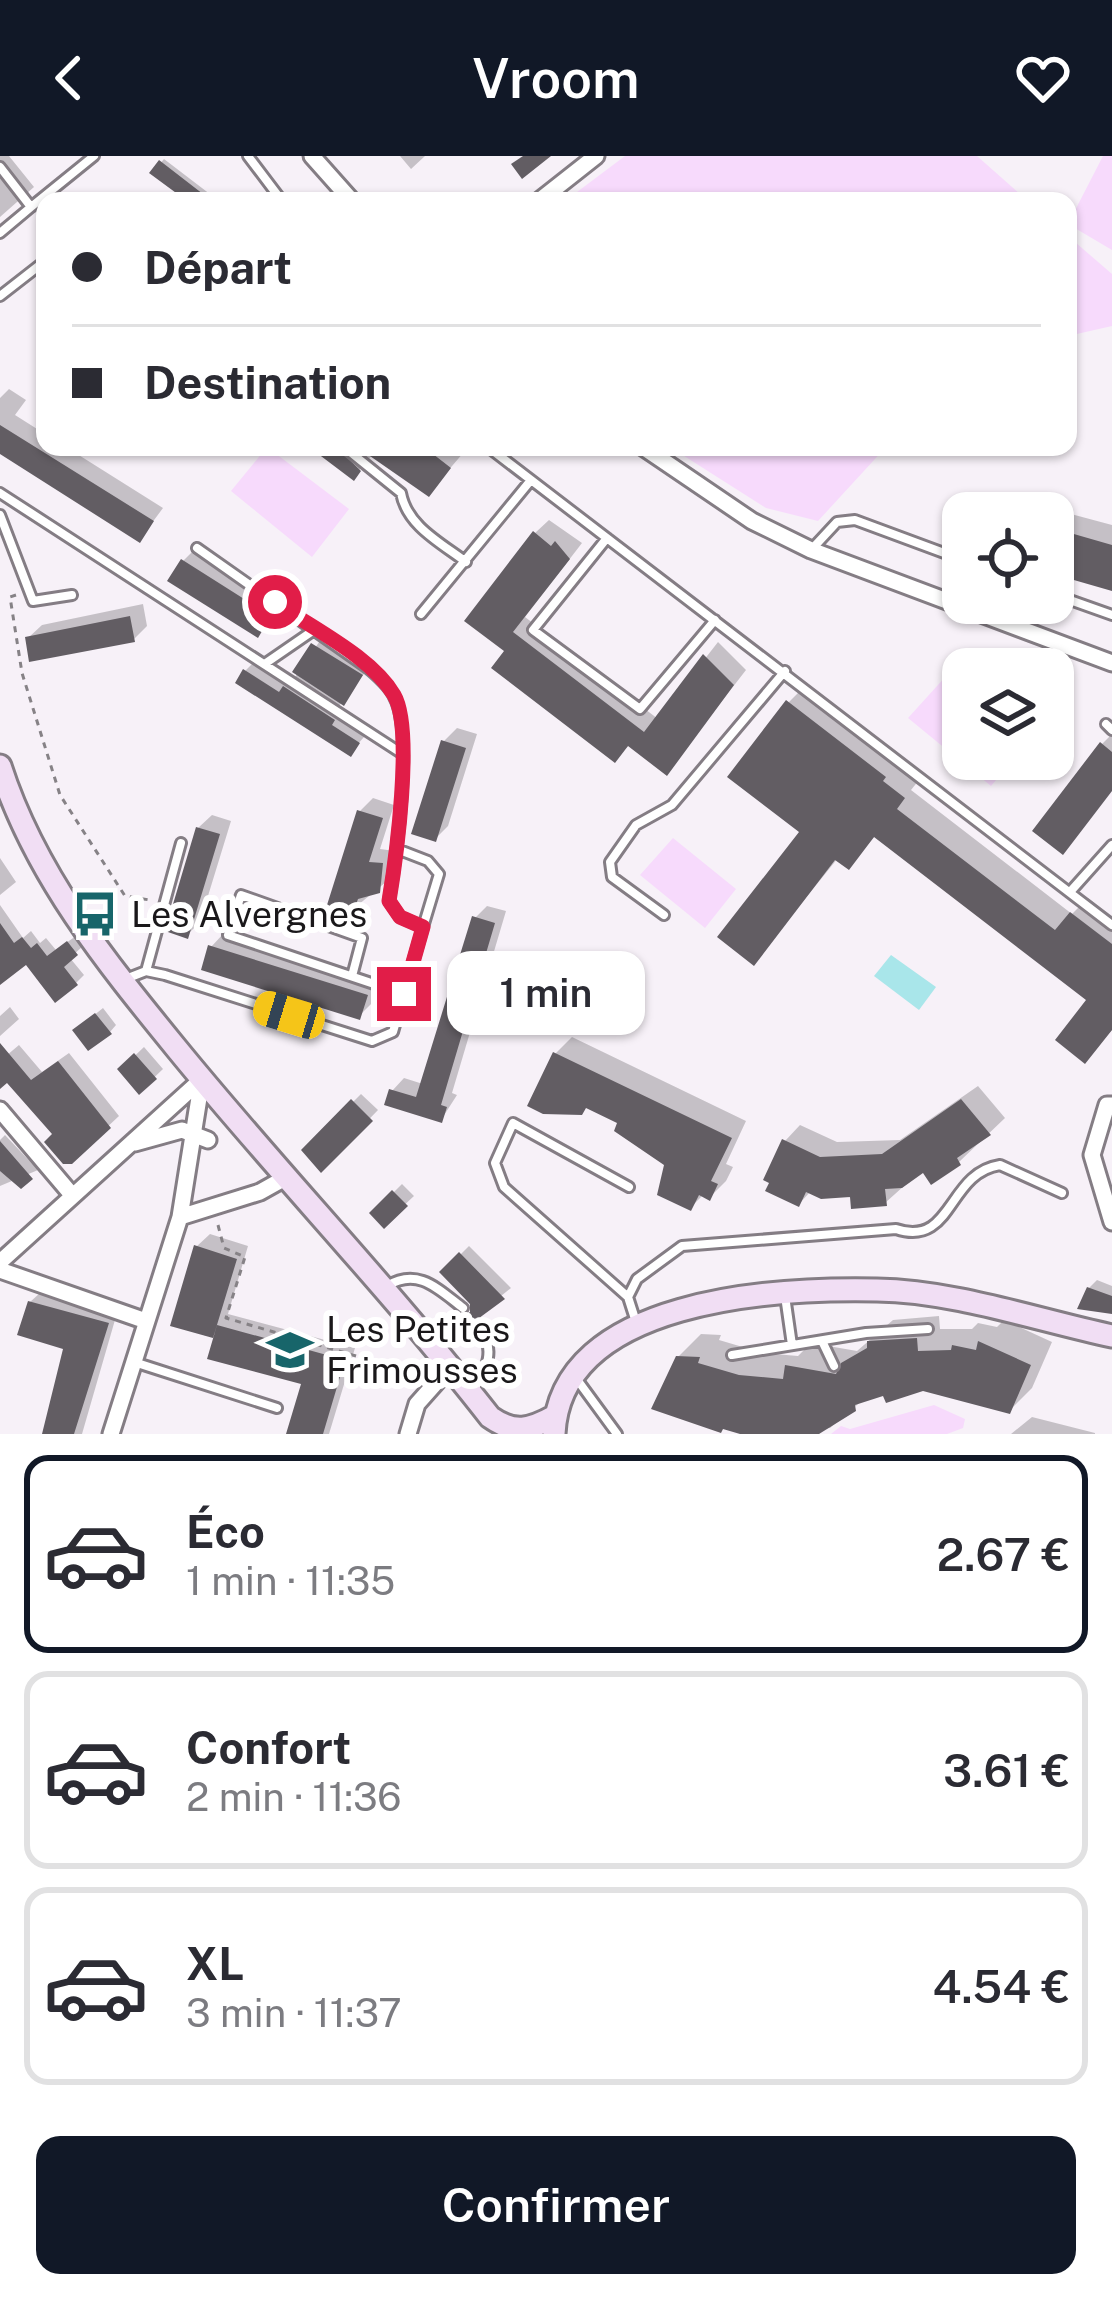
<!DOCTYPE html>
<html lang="fr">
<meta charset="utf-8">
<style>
:root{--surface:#fff;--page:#f7f7f7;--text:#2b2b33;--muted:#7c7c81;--line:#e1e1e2;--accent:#111827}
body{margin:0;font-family:"Public Sans",sans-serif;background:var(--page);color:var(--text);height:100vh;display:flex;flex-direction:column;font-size:45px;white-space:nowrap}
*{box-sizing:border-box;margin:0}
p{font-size:39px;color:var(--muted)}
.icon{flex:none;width:66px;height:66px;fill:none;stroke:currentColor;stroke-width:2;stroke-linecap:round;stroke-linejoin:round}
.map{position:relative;height:1278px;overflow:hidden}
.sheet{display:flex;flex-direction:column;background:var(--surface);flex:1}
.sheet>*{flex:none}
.hud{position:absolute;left:36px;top:36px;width:1041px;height:264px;border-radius:24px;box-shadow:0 3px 9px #0004;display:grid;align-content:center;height:264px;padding:0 36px;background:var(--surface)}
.tools{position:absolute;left:942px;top:336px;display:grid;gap:24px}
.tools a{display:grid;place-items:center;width:132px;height:132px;border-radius:24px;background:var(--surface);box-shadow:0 3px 9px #0004;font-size:60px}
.end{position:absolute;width:54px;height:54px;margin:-27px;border:15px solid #e11d48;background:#fff;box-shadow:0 0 0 6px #fff}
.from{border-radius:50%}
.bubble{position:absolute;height:84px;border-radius:24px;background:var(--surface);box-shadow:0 3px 9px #0004;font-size:39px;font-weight:600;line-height:84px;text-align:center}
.car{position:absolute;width:36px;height:72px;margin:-36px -18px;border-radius:15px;box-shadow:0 0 9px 3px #0007;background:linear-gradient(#f5c518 24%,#345 0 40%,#f5c518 0 76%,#345 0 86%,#f5c518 0)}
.hud b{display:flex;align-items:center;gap:42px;height:114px;font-size:45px}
.hud b+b{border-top:3px solid var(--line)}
.hud i{width:30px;height:30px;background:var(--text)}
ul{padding:21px 0 0;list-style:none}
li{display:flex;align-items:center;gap:36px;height:198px;margin:0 24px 18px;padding:0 12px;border:6px solid var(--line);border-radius:24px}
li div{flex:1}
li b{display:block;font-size:45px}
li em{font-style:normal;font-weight:600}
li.current{border-color:var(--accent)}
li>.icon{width:108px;height:108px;stroke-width:1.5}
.action{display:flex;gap:24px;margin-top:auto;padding:24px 36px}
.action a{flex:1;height:138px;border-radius:24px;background:var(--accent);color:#fff;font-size:48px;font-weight:600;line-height:138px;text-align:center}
header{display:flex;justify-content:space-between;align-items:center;height:156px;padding:0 36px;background:var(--accent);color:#fff;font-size:54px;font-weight:600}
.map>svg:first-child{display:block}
</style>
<header><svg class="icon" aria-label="back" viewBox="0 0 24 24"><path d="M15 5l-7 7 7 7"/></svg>Vroom<svg class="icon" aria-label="heart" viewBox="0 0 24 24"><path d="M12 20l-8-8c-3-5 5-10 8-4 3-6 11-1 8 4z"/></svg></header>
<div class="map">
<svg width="1112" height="1278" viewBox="0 0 1112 1278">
<rect width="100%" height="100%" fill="#f7f1f8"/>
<!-- green -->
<path fill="#f7dafc" d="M625,0H977L1028,45H565Z
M1103,0H1112V94L1068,68Z
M1068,80L1112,118V170L1068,180Z
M267,291L349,353L312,401L231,335Z
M670,291H886L818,365L766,352Z
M947,519L963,532V603H1014L991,630L908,562Z
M673,682L736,733L705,772L640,719Z
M934,1249L965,1263L963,1272L947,1278H831L841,1270L850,1273Z"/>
<!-- water -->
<path fill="#a9e6ea" d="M891,799L936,831L919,854L874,820Z"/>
<!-- shadow -->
<path fill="#0003" d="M0,0H9L34,31L0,61Z
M400,0H425L411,13Z
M164,3L219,45H192L153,16Z
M9,233L26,244L15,259L45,278V291H66L163,352L140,383L0,295V242Z
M314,291H457L464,296L429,337L375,296L353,321Z
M1071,358L1112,369V432L1053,415L1055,374Z
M549,364L582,387L525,461L658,563L718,486L746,514L667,616L630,588L615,603L509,494L535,377Z
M196,392L282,446H276L257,478L183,405Z
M143,448L147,470L134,483L28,482L42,469Z
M326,476L374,505L339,550L371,573L350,597L245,515L258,502L293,524Z
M805,530L919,624L911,634L1072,758L1088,742L1112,760V874L1085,904L1090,843L876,679L849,710L838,702L754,806L803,675L789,546Z
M457,572L477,578L448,670L435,683L444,585Z
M1112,578V634L1102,588Z
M373,642L394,649L380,693L395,695L392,721L352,754L360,655Z
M212,659L231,665L200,766L187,779L198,672Z
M0,702L16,726L0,739Z
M0,749L23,782L31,775L40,787L46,782L56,794L76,780L84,789L70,802L84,819L76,827L27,805L0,825Z
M487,750L506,755L452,937L457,939L441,964L392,935L404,922L423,928L475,762Z
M224,777L379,826L372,847L359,860L211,791Z
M10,851L19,863L0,880V860Z
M103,852L116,869L110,876L83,868Z
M572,881L746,965L726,1008L733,1011L726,1025L710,1041L704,1038L690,1052L668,1008L555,898Z
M19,889L42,916L69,897L119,960L71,1005L56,978L0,919V905Z
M144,891L163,913L140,935L121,913Z
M978,930L1005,962L959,1006L924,1012L885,1047L811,1035L799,1048L785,985L800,969L837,986L900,984Z
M361,938L378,954L321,1013L305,994Z
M5,979L38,1014L0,1030V984Z
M402,1028L414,1040L384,1068L373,1057Z
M210,1078L248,1090L228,1158L355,1192L329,1278H289L304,1226L220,1172L212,1179L196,1091Z
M469,1090L511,1132L471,1164L474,1153L443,1116Z
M1097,1124L1112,1130V1155L1089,1132Z
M40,1137L117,1157L82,1278H45L66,1191L30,1146Z
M939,1160L940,1173H972L978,1167L997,1171L1004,1164L1052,1186L1032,1232L1009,1255L923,1232L864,1243L830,1272L764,1278L678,1201L701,1178L721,1179L719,1184L763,1197L798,1200L811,1187L857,1195L893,1164Z
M1032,1261L1095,1277V1278H1011Z"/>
<!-- building -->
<path fill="#625d63" d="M523,0H551L522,23L511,8Z
M159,4L212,45H187L149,17Z
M0,269L154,365L140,387L0,298Z
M309,291H336L361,315L354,325Z
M357,291H424L451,312L429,341Z
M1053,372L1112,389V435L1053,418Z
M533,375L551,390L555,385L570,403L513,476L644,576L703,498L734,529L667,620L628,590L615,607L491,512L504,495L464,465Z
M181,403L271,460L258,482L167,425Z
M130,460L135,486L29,506L25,481Z
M311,487L363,519L344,550L292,516Z
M243,513L279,536L283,530L335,564L332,569L360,587L351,601L235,527Z
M786,544L886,621L883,625L905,642L897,653L1055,774L1070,756L1112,788V874L1085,908L1055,884L1086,844L874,681L849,714L835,704L754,810L717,781L799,676L727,621Z
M441,584L466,592L436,686L411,678Z
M1100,586L1112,596V635L1063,699L1032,675Z
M357,654L383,662L369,706L383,707L380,737L358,743L353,757L327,749Z
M196,671L220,678L188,783L165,775Z
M472,760L495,767L441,949L447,951L442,967L384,949L389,933L416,941Z
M0,767L14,787L22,781L31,792L37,787L47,800L67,785L78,799L64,811L78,829L55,847L26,809L0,829Z
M208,789L368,839L360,864L201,814Z
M95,857L112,878L88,895L72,874Z
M0,887L31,924L58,905L111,972L72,1008H63L44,986L52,978L7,927L0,933Z
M553,896L732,982L711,1025L718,1028L710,1045L699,1039L691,1055L657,1039L664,1009L614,975L617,967L586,952L582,959L543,958L527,950Z
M134,897L157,923L139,939L117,913Z
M351,943L373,965L321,1017L301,994Z
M961,943L991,979L957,1002L961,1009L931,1029L923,1017L902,1032L885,1033L887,1050L851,1053L850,1041L821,1043L806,1036L799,1051L765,1035L769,1027L763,1024L782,983L820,1001L882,998Z
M0,985L33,1023L21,1033L0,1015Z
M392,1034L408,1050L384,1073L369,1057Z
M194,1089L237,1103L213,1182L170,1170Z
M459,1096L505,1143L471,1168L463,1160L470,1156V1148L439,1116Z
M1087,1131L1112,1140V1158L1077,1153Z
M28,1145L109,1167L74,1278H42L63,1193L17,1179Z
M217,1169L345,1204L323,1278H286L301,1228L207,1203Z
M917,1182L918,1195L951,1194L952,1189L976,1194L978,1185L1031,1209L1010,1258L923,1235L886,1247L883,1240L855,1249L856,1255L819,1278H740L723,1273L721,1277L651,1253L676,1200L700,1201L698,1207L739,1219L783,1223L785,1209L836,1218L841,1207L867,1192V1185Z"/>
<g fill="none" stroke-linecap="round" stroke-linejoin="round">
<!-- lane casing -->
<g stroke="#847d84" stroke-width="14">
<path id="lane" d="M248,0L282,45
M0,11L31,51L0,77
M31,51L94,0
M0,140L45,105
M344,291L401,337C407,370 441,387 466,406
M488,291L1112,769
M0,337L401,597
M0,359L33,445L72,439
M607,382L533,474L640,553L715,464
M811,394L837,366L855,364L963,404
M1053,438L1112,459
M421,458L531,324
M266,507L314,474
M1106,568L1112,574
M397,693L428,705L439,718L423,771
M1070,736L1112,689
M664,759L612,721L610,706L636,669L672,649L785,515
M146,815L181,687
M352,820L362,782L241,739L228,779L404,838
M123,824L146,815L165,819L372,885L393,876L423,771L400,761L389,745C396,702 414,577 394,541C389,530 378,521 369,513L197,392
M387,1130C418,1111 438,1133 463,1152
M785,1140L792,1189
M628,1141L504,1031L495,1007L513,967L629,1031
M636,1166L628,1141L637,1123L682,1090L896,1073C953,1092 947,1017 1000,1009L1062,1037
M823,1187L834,1210
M732,1199L866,1177L928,1173
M134,1206L277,1252
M576,1222L617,1278
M472,1236C488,1211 496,1194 479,1168"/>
</g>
<!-- street casing -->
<g stroke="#847d84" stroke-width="21">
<path id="street" d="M312,0L352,45
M539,45L596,0
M643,291L752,365L811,394L1112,507
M1112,949H1107L1092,999L1112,1066
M0,954L72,1039
M135,987L182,974L208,984
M180,1061L202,923
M0,1106L202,923
M0,1114L146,1165
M111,1278L180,1061L260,1036L285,1022
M408,1278L417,1248L449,1212"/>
</g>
<!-- secondary casing -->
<g stroke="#847d84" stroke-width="27">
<path id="secondary" d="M0,610C35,719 106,806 177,893C279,1018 391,1134 490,1261C514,1278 530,1274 555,1260
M554,1278C560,1142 777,1132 877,1134C954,1135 1037,1164 1112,1180"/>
</g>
<!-- path -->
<path stroke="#868286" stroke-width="3" stroke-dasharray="6 6" stroke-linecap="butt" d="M16,439L10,441L22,517L60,639L125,740L150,744
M218,1069L224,1092L245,1101L226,1162L421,1219"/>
<!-- lane -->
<use href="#lane" stroke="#fff" stroke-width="8"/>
<!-- street -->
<use href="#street" stroke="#fff" stroke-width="15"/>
<!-- secondary -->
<use href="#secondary" stroke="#f1def4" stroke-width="21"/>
</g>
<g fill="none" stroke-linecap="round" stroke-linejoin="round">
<!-- route -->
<path stroke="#e11d48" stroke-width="15" d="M275,446C311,472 371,500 394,539C414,573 396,703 389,745L400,761L423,771L404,838"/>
</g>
<!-- icons -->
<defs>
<g id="bus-bare" transform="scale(3.6)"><path d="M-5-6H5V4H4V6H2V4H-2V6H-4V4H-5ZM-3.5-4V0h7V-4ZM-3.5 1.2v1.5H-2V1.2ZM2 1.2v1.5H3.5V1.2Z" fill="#17656a" stroke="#fff" stroke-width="2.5" paint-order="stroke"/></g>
<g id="school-bare" transform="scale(3.6)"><path d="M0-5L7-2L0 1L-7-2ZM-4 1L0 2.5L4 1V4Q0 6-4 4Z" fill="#17656a" stroke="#fff" stroke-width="2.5" paint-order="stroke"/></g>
</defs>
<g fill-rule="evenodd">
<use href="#bus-bare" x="95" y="758"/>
<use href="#school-bare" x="290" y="1194"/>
</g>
<g text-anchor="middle" stroke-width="12" stroke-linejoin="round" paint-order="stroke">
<!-- poi labels -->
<g font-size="36" fill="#1a181a" stroke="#fff" text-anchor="start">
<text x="131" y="771">Les Alvergnes</text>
<text x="326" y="1186">Les Petites<tspan x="326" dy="41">Frimousses</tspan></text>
</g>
</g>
</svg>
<div class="tools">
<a><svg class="icon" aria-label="locate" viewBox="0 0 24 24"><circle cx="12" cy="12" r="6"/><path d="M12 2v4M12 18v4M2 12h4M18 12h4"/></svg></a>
<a><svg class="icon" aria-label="layers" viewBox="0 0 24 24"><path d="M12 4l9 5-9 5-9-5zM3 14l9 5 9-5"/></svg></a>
</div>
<i class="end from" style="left:275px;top:446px"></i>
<i class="end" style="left:404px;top:838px"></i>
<div class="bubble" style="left:447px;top:795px;width:198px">1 min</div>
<i class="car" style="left:289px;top:859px;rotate:287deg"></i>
<div class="hud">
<b><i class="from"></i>Départ</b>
<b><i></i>Destination</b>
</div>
</div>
<section class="sheet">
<ul>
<li class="current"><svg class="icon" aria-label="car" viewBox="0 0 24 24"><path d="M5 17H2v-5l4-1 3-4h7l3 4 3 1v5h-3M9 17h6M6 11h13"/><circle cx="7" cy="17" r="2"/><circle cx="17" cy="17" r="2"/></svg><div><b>Éco</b><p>1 min · 11:35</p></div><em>2.67 €</em></li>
<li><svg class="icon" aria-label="car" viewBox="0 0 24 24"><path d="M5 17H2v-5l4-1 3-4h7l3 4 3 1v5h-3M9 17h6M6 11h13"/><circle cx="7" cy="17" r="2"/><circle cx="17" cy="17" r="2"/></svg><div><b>Confort</b><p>2 min · 11:36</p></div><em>3.61 €</em></li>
<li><svg class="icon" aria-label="car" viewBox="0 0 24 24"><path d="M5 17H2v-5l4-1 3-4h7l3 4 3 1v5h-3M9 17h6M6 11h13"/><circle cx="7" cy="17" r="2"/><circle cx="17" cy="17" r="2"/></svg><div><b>XL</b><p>3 min · 11:37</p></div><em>4.54 €</em></li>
</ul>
<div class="action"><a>Confirmer</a></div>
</section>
